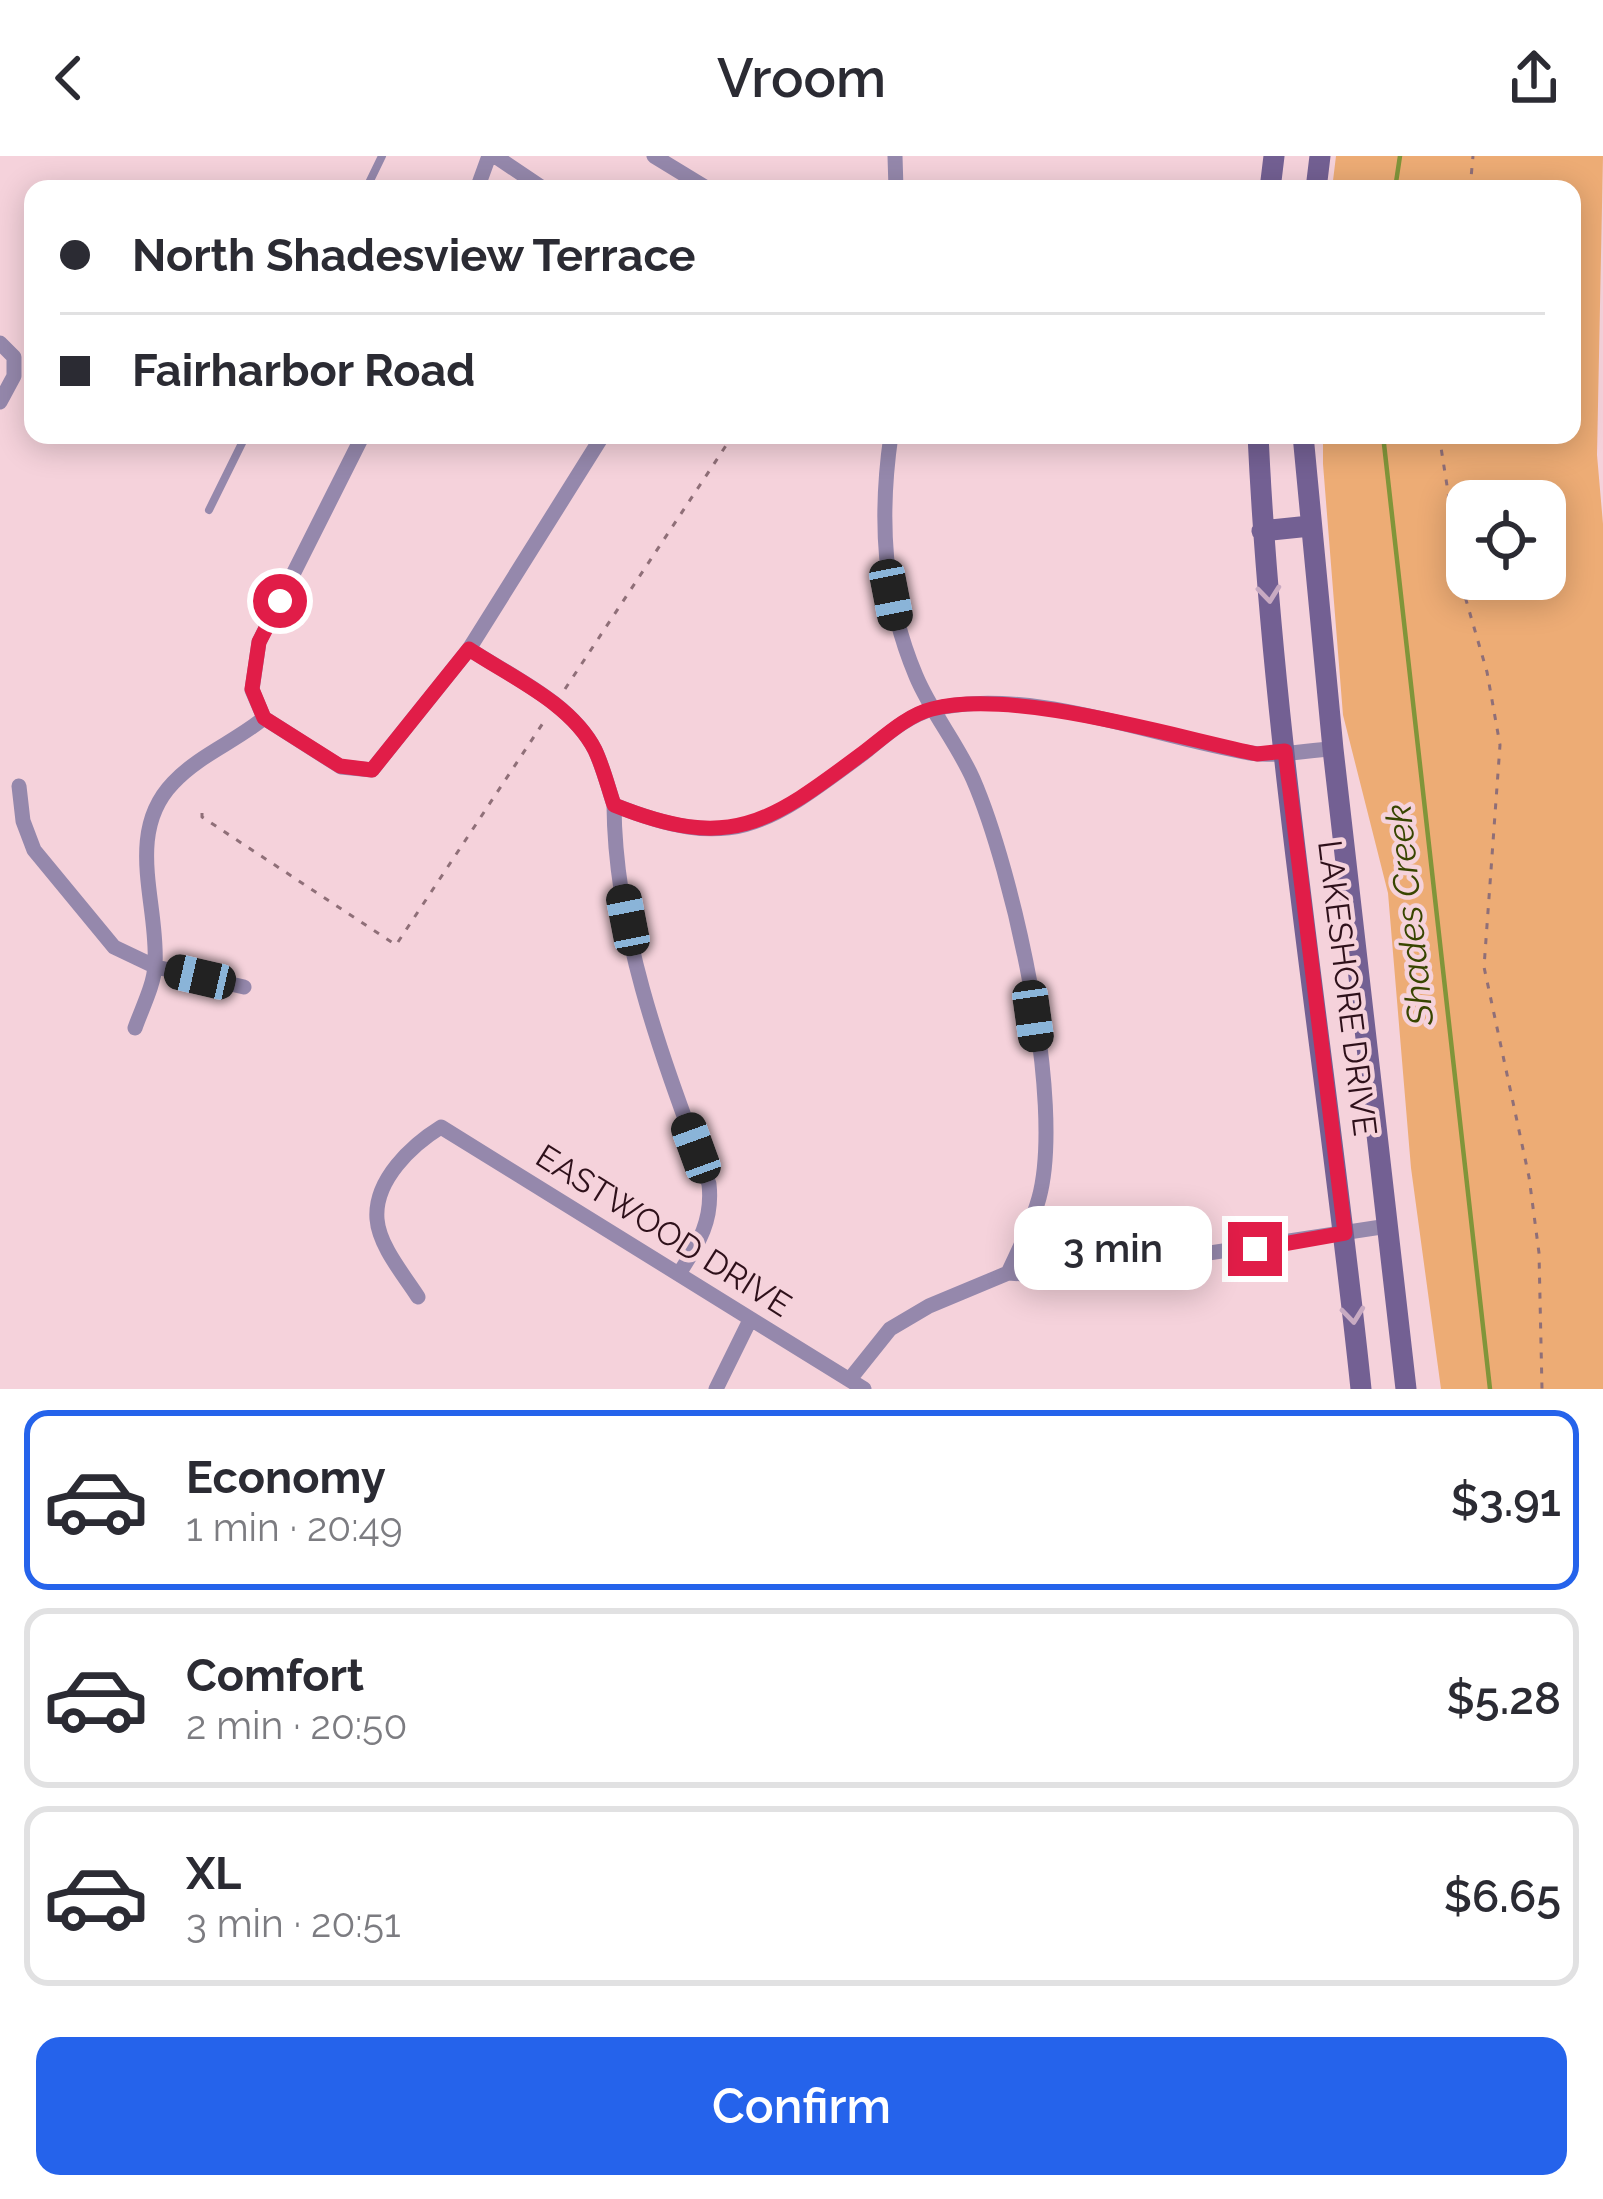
<!DOCTYPE html>
<meta charset="utf-8">
<style>
:root{--surface:#fff;--page:#f7f7f7;--text:#2b2b33;--muted:#7c7c81;--line:#e1e1e2;--accent:#2563eb}
body{margin:0;font-family:Raleway,sans-serif;background:var(--page);color:var(--text);height:100vh;display:flex;flex-direction:column;font-size:45px;white-space:nowrap}
*{box-sizing:border-box;margin:0}
p{font-size:39px;color:var(--muted)}
.icon{flex:none;width:66px;height:66px;fill:none;stroke:currentColor;stroke-width:2;stroke-linecap:round;stroke-linejoin:round}
.map{position:relative;height:1233px;overflow:hidden}
.details{display:flex;flex-direction:column;background:var(--surface);flex:1}
.details>*{flex:none}
.banner{position:absolute;left:24px;top:24px;width:1557px;height:264px;border-radius:24px;box-shadow:0 6px 30px #0003;display:grid;align-content:center;height:264px;padding:0 36px;background:var(--surface)}
.fabs{position:absolute;left:1446px;top:324px;display:grid;gap:24px}
.fabs a{display:grid;place-items:center;width:120px;height:120px;border-radius:24px;background:var(--surface);box-shadow:0 6px 30px #0003;font-size:60px}
.end{position:absolute;width:54px;height:54px;margin:-27px;border:15px solid #e11d48;background:#fff;box-shadow:0 0 0 6px #fff}
.from{border-radius:50%}
.bubble{position:absolute;height:84px;border-radius:24px;background:var(--surface);box-shadow:0 6px 30px #0003;font-size:39px;font-weight:600;line-height:84px;text-align:center}
.car{position:absolute;width:36px;height:72px;margin:-36px -18px;border-radius:15px;box-shadow:0 0 9px 3px #0007;background:linear-gradient(#222 24%,#8ab4d8 0 40%,#222 0 76%,#8ab4d8 0 86%,#222 0)}
.banner b{display:flex;align-items:center;gap:42px;height:114px;font-size:45px}
.banner b+b{border-top:3px solid var(--line)}
.banner i{width:30px;height:30px;background:var(--text)}
ul{padding:21px 0 0;list-style:none}
li{display:flex;align-items:center;gap:36px;height:180px;margin:0 24px 18px;padding:0 12px;border:6px solid var(--line);border-radius:24px}
li div{flex:1}
li b{display:block;font-size:45px}
li em{font-style:normal;font-weight:600}
li.selected{border-color:var(--accent)}
li>.icon{width:108px;height:108px;stroke-width:1.5}
.primary-button{display:flex;gap:24px;margin-top:auto;padding:24px 36px}
.primary-button a{flex:1;height:138px;border-radius:24px;background:var(--accent);color:#fff;font-size:48px;font-weight:600;line-height:138px;text-align:center}
header{display:flex;justify-content:space-between;align-items:center;height:156px;padding:0 36px;background:var(--surface);font-size:54px;font-weight:600}
.map>svg:first-child{display:block}
</style>
<header><svg class="icon" aria-label="back" viewBox="0 0 24 24"><path d="M15 5l-7 7 7 7"/></svg>Vroom<svg class="icon" aria-label="share" viewBox="0 0 24 24"><path d="M12 15V3M7 8l5-5 5 5M5 13v7h14v-7"/></svg></header>
<div class="map">
<svg width="1603" height="1233" viewBox="0 0 1603 1233">
<rect width="100%" height="100%" fill="#f5d2db"/>
<!-- green -->
<path fill="#edac75" fill-rule="evenodd" d="M1336,0H1603L1597,299L1603,368V1233H1441L1411,1012L1388,737L1343,559L1323,308V279H1572V33H1332ZM1467,345H1545V423H1467Z"/>
<g fill="none" stroke-linecap="round" stroke-linejoin="round">
<!-- stream -->
<path stroke="#80953a" stroke-width="4.5" d="M1395,33L1400,0
M1383,279L1490,1233"/>
<!-- path -->
<path stroke="#8f6f78" stroke-width="3" stroke-dasharray="6 9" stroke-linecap="butt" d="M1470,33L1473,0
M1439,279L1464,437L1487,516L1500,589L1484,811L1529,1021L1539,1097L1542,1233
M565,533L733,279
M202,657V661L396,789L547,561"/>
<!-- lane -->
<path stroke="#9588ac" stroke-width="8" d="M366,33L382,0
M209,354L246,279"/>
<!-- street -->
<path stroke="#9588ac" stroke-width="15" d="M495,0L544,33
M654,0L708,33
M895,0L896,33
M477,33L489,0
M0,187L14,201V220L0,246
M891,279C879,362 883,442 916,520C931,556 957,587 973,623C1013,715 1065,946 1039,1042C1032,1068 1019,1093 1008,1117
M469,493C512,521 571,547 595,594C603,611 608,631 614,649C734,697 767,669 864,597C884,581 908,559 933,553C1031,530 1153,581 1250,597C1275,601 1307,594 1333,593
M264,562L341,611L372,614L469,493L603,279
M264,562L252,534L259,486L363,279
M19,630L23,665L34,694L114,791L156,811L244,831
M614,649C615,780 664,906 709,1028C713,1064 699,1087 680,1116
M135,872C142,852 154,829 155,809C159,749 124,678 173,627C199,599 235,586 264,562
M418,1141C404,1119 379,1090 377,1063C374,1024 412,989 441,971L864,1233
M850,1223L890,1173L929,1150L1008,1117L1057,1120L1388,1070
M716,1233L750,1164"/>
<!-- secondary -->
<path stroke="#736093" stroke-width="21" d="M1270,33L1274,0
M1316,33L1320,0
M1258,279C1273,598 1328,915 1361,1233
M1303,279L1333,593L1406,1233
M1262,375L1310,370"/>
</g>
<!-- one-way arrows -->
<defs><path id="oneway-chevron" d="M-2-3.5L2.5 0L-2 3.5" fill="none" stroke-width="1.6" stroke-linecap="round" stroke-linejoin="round" transform="scale(3)"/></defs>
<g stroke="#c8aac2">
<use href="#oneway-chevron" transform="translate(1269 438) rotate(84)"/>
<use href="#oneway-chevron" transform="translate(1353 1159) rotate(84)"/>
</g>
<g fill="none" stroke-linecap="round" stroke-linejoin="round">
<!-- route -->
<path stroke="#e11d48" stroke-width="15" d="M280,445L259,486L252,533L264,562L340,610L372,614L469,493C511,521 571,547 595,594C603,611 608,631 614,649C731,696 768,668 863,597C883,582 907,559 932,553C1014,532 1171,580 1257,598L1285,595L1345,1077L1255,1093"/>
</g>
<g text-anchor="middle" stroke-width="9" stroke-linejoin="round" paint-order="stroke">
<!-- street labels -->
<g font-size="33" fill="#2e101a" stroke="#f5d2db">
<text transform="translate(1348 832) rotate(83)" y="12">LAKESHORE DRIVE</text>
<text transform="translate(664 1074) rotate(32)" y="12">EASTWOOD DRIVE</text>
</g>
<!-- water labels -->
<g font-size="36" font-style="italic" fill="#384500" stroke="#f5d2db">
<text transform="translate(1409 759) rotate(-96)" y="13">Shades Creek</text>
</g>
</g>
</svg>
<div class="fabs">
<a><svg class="icon" aria-label="locate" viewBox="0 0 24 24"><circle cx="12" cy="12" r="6"/><path d="M12 2v4M12 18v4M2 12h4M18 12h4"/></svg></a>
</div>
<i class="end from" style="left:280px;top:445px"></i>
<i class="end" style="left:1255px;top:1093px"></i>
<div class="bubble" style="left:1014px;top:1050px;width:198px">3 min</div>
<i class="car" style="left:891px;top:439px;rotate:169deg"></i>
<i class="car" style="left:628px;top:764px;rotate:349deg"></i>
<i class="car" style="left:200px;top:821px;rotate:283deg"></i>
<i class="car" style="left:1033px;top:860px;rotate:172deg"></i>
<i class="car" style="left:696px;top:992px;rotate:340deg"></i>
<div class="banner">
<b><i class="from"></i>North Shadesview Terrace</b>
<b><i></i>Fairharbor Road</b>
</div>
</div>
<section class="details">
<ul>
<li class="selected"><svg class="icon" aria-label="car" viewBox="0 0 24 24"><path d="M5 17H2v-5l4-1 3-4h7l3 4 3 1v5h-3M9 17h6M6 11h13"/><circle cx="7" cy="17" r="2"/><circle cx="17" cy="17" r="2"/></svg><div><b>Economy</b><p>1 min · 20:49</p></div><em>$3.91</em></li>
<li><svg class="icon" aria-label="car" viewBox="0 0 24 24"><path d="M5 17H2v-5l4-1 3-4h7l3 4 3 1v5h-3M9 17h6M6 11h13"/><circle cx="7" cy="17" r="2"/><circle cx="17" cy="17" r="2"/></svg><div><b>Comfort</b><p>2 min · 20:50</p></div><em>$5.28</em></li>
<li><svg class="icon" aria-label="car" viewBox="0 0 24 24"><path d="M5 17H2v-5l4-1 3-4h7l3 4 3 1v5h-3M9 17h6M6 11h13"/><circle cx="7" cy="17" r="2"/><circle cx="17" cy="17" r="2"/></svg><div><b>XL</b><p>3 min · 20:51</p></div><em>$6.65</em></li>
</ul>
<div class="primary-button"><a>Confirm</a></div>
</section>
